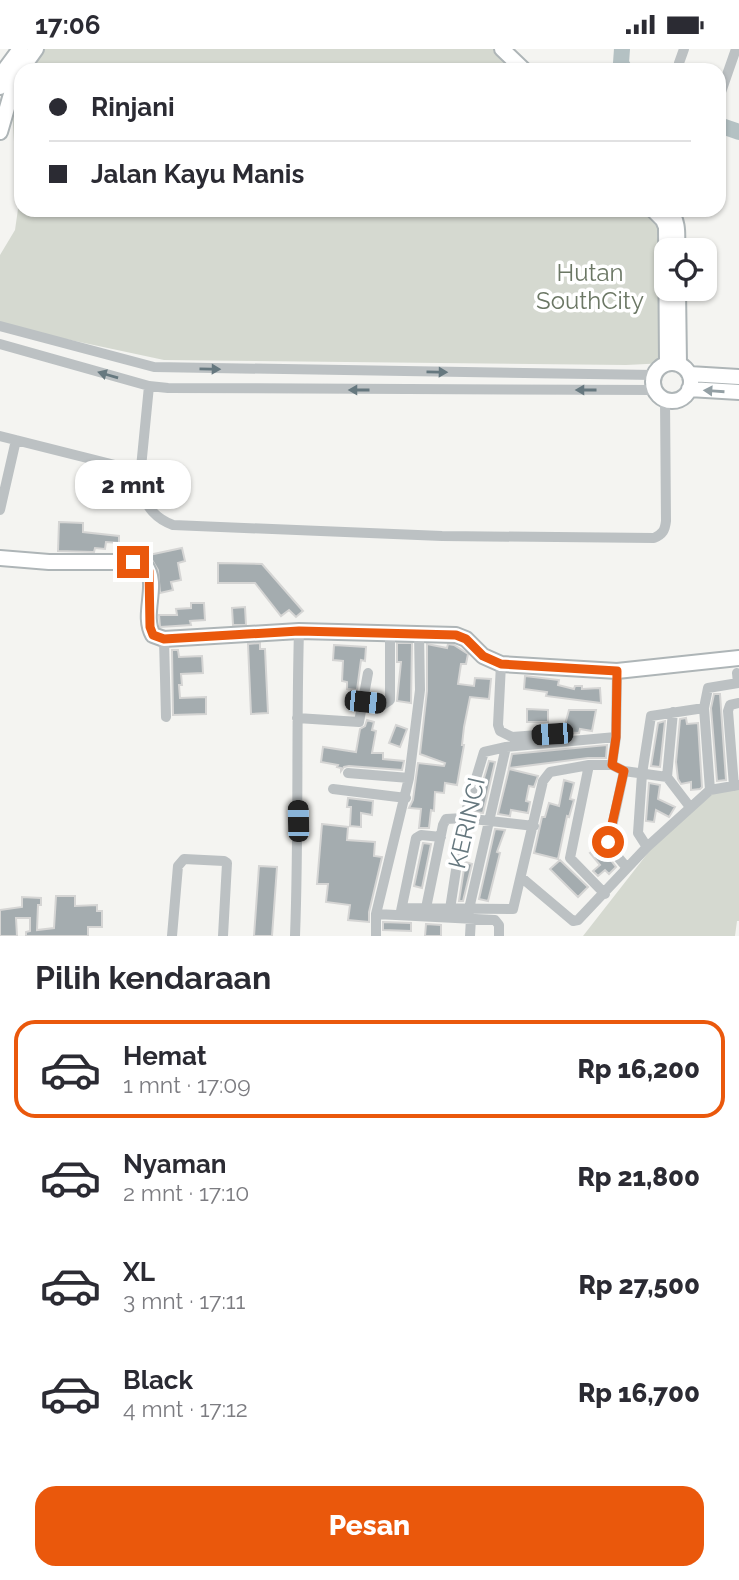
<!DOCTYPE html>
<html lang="id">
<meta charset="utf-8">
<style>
:root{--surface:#fff;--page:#f7f7f7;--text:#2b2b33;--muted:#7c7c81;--line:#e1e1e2;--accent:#ea580c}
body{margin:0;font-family:Raleway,sans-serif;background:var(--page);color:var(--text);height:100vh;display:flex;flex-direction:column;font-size:26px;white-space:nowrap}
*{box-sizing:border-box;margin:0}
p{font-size:23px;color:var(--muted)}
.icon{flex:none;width:38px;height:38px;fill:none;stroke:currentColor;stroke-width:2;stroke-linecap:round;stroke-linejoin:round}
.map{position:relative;height:887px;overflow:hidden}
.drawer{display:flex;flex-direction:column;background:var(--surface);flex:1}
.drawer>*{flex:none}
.guide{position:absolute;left:14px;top:14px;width:712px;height:154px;border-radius:21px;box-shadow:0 2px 5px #0004;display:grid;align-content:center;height:154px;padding:0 35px;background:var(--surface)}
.controls{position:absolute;left:654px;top:189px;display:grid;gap:14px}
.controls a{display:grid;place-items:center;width:63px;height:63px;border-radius:14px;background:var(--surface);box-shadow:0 2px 5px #0004;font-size:35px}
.end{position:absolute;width:32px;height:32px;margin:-16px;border:9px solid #ea580c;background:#fff;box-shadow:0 0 0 4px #fff}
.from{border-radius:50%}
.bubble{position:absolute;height:49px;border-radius:21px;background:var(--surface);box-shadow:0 2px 5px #0004;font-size:23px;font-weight:800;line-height:49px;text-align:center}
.car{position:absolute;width:21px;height:42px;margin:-21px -10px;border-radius:9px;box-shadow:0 0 5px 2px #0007;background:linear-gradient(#222 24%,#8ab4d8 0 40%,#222 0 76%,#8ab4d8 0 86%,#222 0)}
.guide b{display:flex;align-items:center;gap:24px;height:66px;font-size:26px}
.guide b+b{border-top:2px solid var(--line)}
.guide i{width:18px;height:18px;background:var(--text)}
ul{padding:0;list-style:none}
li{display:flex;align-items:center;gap:21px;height:98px;margin:0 14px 10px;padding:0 21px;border:4px solid transparent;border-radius:21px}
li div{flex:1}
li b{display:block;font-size:26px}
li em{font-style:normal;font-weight:800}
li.active{border-color:var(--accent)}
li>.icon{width:63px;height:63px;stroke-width:1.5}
h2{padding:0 35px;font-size:32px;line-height:84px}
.button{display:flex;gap:14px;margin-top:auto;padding:14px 35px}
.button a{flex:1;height:80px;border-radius:21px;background:var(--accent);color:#fff;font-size:28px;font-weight:800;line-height:80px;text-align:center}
.status{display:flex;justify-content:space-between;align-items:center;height:49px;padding:0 35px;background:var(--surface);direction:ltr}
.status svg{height:19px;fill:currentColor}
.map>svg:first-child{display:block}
</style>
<div class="status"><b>17:06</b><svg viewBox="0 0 49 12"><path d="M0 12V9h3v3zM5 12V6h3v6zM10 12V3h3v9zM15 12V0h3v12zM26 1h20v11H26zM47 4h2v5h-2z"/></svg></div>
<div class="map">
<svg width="739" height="887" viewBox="0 0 739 887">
<rect width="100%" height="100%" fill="#f4f4f1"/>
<!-- green -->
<path fill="#d5d9d0" d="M36,0H502L524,21H21V161H653L663,171L666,190L667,314L626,316L164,311L0,276V206L15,181L18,160L11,42L16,28Z
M739,740V872H737L735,887H583L658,791L715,743Z"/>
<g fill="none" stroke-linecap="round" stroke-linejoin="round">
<!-- river -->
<path stroke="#b4c1c3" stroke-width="16" d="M622,0L621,14L625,21
M719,76L739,83"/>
</g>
<!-- building -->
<path fill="#a4acaf" stroke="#d5d5d4" stroke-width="2" d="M59,473L83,474V483L119,487V494L106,493L105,500L95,499L94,503L58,502Z
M182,499L185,512L178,514L181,531L171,533L173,541L160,544L158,521L149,506Z
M218,514L262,515L303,562L296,568L289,561L281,567L255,534H218Z
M191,554H204L205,571L190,572L191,576L160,578L159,566H177L176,560L191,559Z
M245,558L246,576H233L232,559Z
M260,594V600H265L268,664L251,665L248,595Z
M397,594H412L411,654L397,652L401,613H397Z
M427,595L447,599L448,595L454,596L468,605L466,615H461L458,635L474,637L475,629L491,630L489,650L470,648L464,678L462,696H464L457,736L445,734L444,744L435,743L434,762L431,761L429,779H419L421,760L409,759L413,751L418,714L444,717L445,714L420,705L427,642Z
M334,596L366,598L365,612L361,611L357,641L347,640V633L342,632L343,612L333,611Z
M172,601H178L179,608L202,607L203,624L181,625L182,636H179L180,649L206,648V665L173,666Z
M525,627L559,631L558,636L574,640L575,637H582V640L600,639L601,654L546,647L547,643L524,640Z
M714,645H720L726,731L717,732L711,659Z
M527,660L548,661V673H527Z
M569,661H596L592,682L580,680L579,684L563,683Z
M686,669L687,675L698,674L702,738L700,740L691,741V733L681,735L678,730L676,713L680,670Z
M367,671L374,673L372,681L376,682L372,704H383V710L404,712L402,721L349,717L344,718L341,722V719L337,718L338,716L321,713L323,698L356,703L360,680L365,677Z
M665,672L660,718L651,717L658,674Z
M396,676L407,680L400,698L389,694Z
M607,696L606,709H588L509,719L512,705Z
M489,712L495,713L483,764L474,763Z
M509,720L538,727L534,738L529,737L526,752L530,753L528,764L511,761L510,767L498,765Z
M564,731L574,734L570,750L574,751L569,768L567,767L558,810L534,804L542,768H545L549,754L559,757Z
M649,734L660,736L658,750L675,758L669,768L656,761L654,773L646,772Z
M348,749L373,752L372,766L361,764V778L350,777L351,758H347Z
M322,775L348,778L347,791L375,793L374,807L382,808L369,863V873L348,871L350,856L326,853L328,835H317Z
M495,780L505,781L497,803L500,804L488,852L479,850Z
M423,794L431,795L422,839L414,837Z
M600,797L616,818L609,825L605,821L598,827L593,822L600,816L590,804Z
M560,811L588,838L578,848L550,820Z
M465,813L472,815L463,852H459Z
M259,817L277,818L272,887H254Z
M56,847H75V857L97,856V862H102V878H88V887H26V883L30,882V869H16L17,887H0V861L22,858V848L41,849V856H38L37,881L54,879Z
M383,873L411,874V882L383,881Z
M426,875L441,876V887H425Z"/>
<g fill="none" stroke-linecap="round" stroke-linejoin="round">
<!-- secondary casing -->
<g stroke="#aeb5b7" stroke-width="18">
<path id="secondary" d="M502,0L524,21
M0,38L6,19L20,0
M0,83L16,28L36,0
M653,161L663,171L666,178L667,314
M668,161C680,171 677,188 677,201
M678,240L679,315
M653 333a19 19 0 1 1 38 0a19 19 0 1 1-38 0Z
M689,325L739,328
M689,340L739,343
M0,509L49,513H133L145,516C160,535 141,565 153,586L164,590L299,582L456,586L466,590L483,607L501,615L617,622L739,609"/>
</g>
<!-- street -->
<path stroke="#bcc1c3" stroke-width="10" d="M679,14L684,0
M721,43L736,0
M0,277L154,318L654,326
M0,295L149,337L168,339L654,341
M0,387L115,416C147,435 138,463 173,476L442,487L654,489C663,485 665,481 666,472L665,351
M139,439L149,337
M0,461L16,391
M164,590L166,668
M501,615L498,676L500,682L512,688L552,685
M365,653L384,655L390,651V583
M297,669L359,673L368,624
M589,716L570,809L605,845
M612,716L616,688L617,622
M624,722L608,796L627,819
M348,724L409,729
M667,728L673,663
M734,737L728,662L730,656L739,654
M333,740L406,749
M710,741L704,659L708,639L738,634L737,624
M647,798L638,784L642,725L651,667L704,659
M522,829L573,872L578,871L647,798L710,741L739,736
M402,859L513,860L543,732L550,723L589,716H612L624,722L667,728L690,758
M426,859L443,776L446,770L464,769L534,777
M450,860L464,769L484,703L506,698L616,688
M469,860L506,698
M401,862L416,789L421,786L441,788
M376,865L495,871L499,876V887
M172,887L178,817L184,810L224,812L227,814L223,887
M295,887C299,785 296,684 299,582
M376,887V865L409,729L420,641L419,584
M470,887L471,869"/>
<!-- secondary -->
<use href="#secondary" stroke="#fff" stroke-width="14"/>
</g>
<!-- one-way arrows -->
<defs><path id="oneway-solid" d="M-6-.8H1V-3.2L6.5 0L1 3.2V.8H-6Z" transform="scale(1.75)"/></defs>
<g fill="#66787f">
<use href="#oneway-solid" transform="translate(210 320) rotate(1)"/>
<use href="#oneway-solid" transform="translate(437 323) rotate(1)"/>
<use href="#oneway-solid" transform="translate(108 326) rotate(-164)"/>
<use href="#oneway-solid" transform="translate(359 341) rotate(-180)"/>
<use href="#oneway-solid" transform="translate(586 341) rotate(180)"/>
</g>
<use fill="#94a0a5" href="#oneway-solid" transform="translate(714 342) rotate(-176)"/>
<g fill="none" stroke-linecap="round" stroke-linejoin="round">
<!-- route -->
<path stroke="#ea580c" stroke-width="9" d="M133,513L145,516L149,522L150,578L153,586L164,590L299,582L456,586L466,590L483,607L501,615L617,622L616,688L612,716L624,722L608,793"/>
</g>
<g text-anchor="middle" stroke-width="7" stroke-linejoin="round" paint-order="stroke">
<!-- park labels -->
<g font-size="24" fill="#6b7764" stroke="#fff">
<text x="590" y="232">Hutan<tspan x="590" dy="28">SouthCity</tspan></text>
</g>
<!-- street labels -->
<g font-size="24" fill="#66787f" stroke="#fff">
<text transform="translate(467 774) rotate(-77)" y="8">KERINCI</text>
</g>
</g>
</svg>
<div class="controls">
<a><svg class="icon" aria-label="locate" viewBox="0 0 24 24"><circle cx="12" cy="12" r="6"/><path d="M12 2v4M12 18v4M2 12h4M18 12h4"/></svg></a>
</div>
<i class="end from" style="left:608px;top:793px"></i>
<i class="end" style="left:133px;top:513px"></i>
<div class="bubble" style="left:75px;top:411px;width:116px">2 mnt</div>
<i class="car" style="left:365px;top:653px;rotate:96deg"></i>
<i class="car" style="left:552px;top:685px;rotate:266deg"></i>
<i class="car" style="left:298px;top:772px;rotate:359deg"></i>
<div class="guide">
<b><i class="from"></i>Rinjani</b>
<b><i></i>Jalan Kayu Manis</b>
</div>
</div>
<section class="drawer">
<h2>Pilih kendaraan</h2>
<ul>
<li class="active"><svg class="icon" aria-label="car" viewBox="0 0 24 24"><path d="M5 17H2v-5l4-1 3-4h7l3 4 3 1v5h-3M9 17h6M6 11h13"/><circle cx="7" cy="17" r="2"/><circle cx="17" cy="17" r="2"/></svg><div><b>Hemat</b><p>1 mnt · 17:09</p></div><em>Rp 16,200</em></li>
<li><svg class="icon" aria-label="car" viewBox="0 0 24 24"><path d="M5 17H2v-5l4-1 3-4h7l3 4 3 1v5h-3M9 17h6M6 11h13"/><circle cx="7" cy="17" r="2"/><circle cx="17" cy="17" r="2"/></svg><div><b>Nyaman</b><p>2 mnt · 17:10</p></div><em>Rp 21,800</em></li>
<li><svg class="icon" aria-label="car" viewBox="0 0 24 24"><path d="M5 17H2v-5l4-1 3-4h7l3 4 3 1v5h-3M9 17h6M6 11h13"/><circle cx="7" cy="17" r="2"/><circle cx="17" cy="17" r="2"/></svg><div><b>XL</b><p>3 mnt · 17:11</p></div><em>Rp 27,500</em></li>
<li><svg class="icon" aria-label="car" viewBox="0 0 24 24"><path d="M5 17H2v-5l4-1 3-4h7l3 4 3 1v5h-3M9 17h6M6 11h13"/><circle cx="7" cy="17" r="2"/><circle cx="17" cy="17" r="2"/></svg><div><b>Black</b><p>4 mnt · 17:12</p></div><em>Rp 16,700</em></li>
</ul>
<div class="button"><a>Pesan</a></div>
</section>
